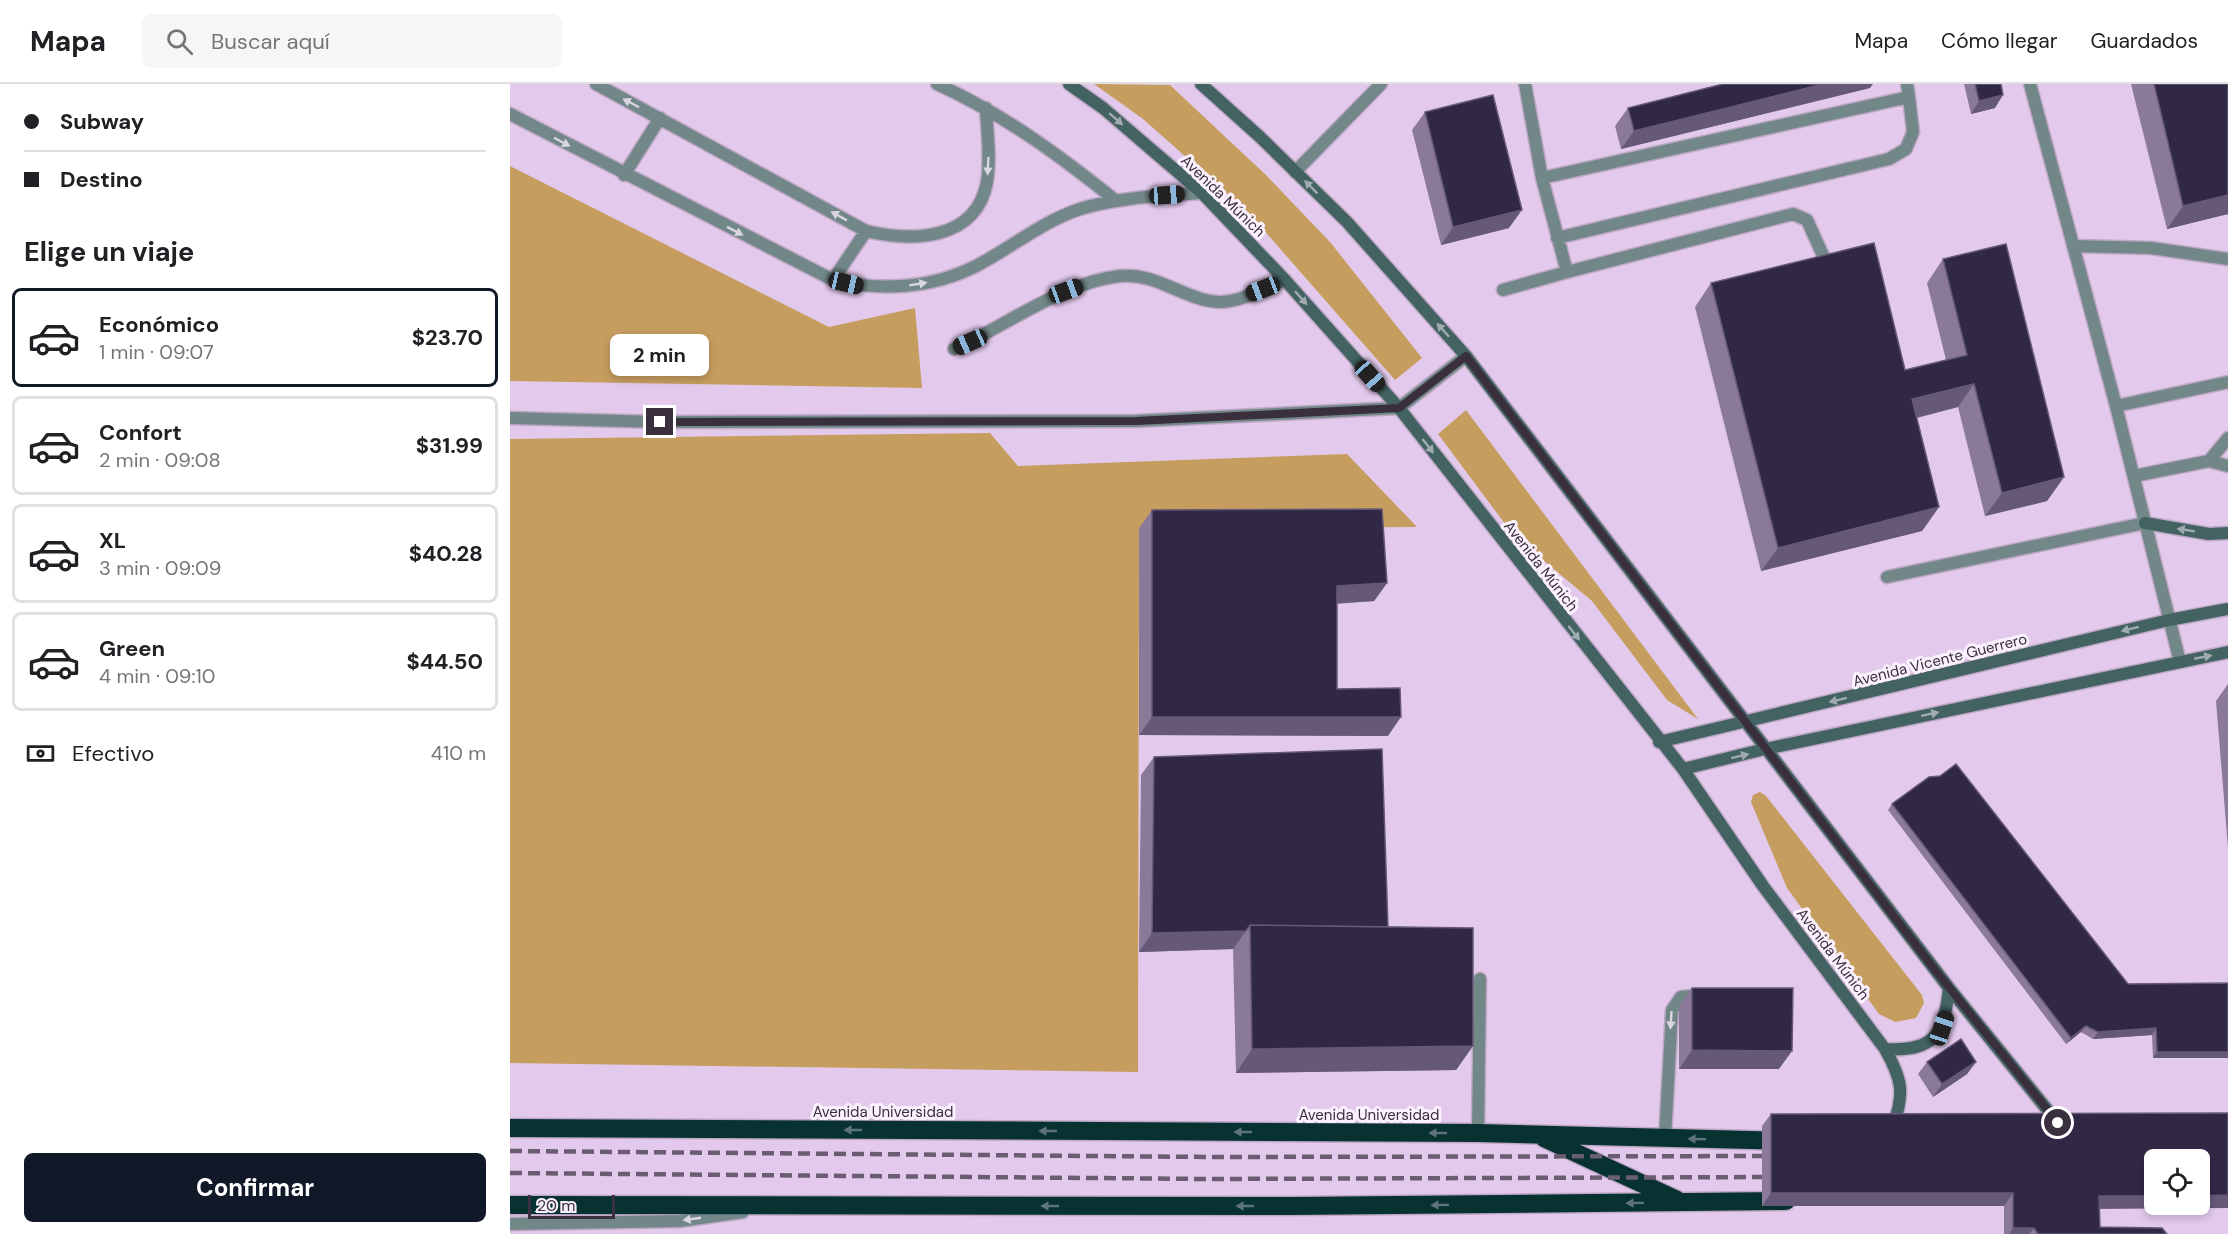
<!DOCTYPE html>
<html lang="es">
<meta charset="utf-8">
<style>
:root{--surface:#fff;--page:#f6f6f6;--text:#202124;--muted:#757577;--line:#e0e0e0;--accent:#111827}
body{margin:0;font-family:"DM Sans",sans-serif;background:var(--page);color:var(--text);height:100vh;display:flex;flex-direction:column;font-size:22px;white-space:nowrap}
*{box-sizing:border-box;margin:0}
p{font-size:20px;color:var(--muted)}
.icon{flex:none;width:33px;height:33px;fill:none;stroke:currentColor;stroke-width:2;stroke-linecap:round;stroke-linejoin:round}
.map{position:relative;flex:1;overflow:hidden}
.details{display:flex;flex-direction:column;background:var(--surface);width:510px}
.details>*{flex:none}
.top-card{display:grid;align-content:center;height:132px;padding:0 24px;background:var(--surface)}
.fabs{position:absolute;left:1634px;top:1065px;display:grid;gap:12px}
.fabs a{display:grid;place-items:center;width:66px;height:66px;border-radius:9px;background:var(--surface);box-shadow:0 3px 9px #0003;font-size:30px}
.scale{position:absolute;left:18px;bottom:15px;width:87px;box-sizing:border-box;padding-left:6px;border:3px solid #392f3d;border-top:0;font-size:16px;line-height:21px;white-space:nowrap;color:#392f3d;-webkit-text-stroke:4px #fbf1ff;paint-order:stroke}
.end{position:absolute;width:27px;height:27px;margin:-14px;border:8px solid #392f3d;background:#fff;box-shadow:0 0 0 3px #fff}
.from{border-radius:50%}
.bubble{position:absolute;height:42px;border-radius:9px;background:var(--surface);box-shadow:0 3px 9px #0003;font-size:20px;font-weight:700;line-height:42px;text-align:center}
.car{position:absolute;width:18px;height:36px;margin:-18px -9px;border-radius:8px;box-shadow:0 0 4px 2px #0007;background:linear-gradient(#222 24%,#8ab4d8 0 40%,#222 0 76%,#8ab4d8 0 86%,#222 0)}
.top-card b{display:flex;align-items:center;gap:21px;height:57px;font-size:22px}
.top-card b+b{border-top:2px solid var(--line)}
.top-card i{width:15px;height:15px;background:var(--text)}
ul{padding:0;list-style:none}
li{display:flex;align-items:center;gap:18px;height:99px;margin:0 12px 9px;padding:0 12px;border:3px solid var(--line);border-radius:9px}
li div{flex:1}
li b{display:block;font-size:22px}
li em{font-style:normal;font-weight:700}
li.active{border-color:var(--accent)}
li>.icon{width:54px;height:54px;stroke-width:1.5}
h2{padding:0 24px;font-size:27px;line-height:72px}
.pay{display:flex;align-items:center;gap:15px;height:66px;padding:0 24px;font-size:22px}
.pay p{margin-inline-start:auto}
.button{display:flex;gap:12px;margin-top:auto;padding:12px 24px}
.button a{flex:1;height:69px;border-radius:9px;background:var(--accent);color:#fff;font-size:24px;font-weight:700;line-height:69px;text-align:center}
header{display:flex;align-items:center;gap:36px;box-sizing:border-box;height:84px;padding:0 30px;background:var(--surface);border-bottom:2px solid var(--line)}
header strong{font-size:28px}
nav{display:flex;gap:33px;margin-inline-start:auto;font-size:21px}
.search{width:420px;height:54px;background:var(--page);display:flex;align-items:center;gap:15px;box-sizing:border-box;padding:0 21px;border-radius:9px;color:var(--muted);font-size:22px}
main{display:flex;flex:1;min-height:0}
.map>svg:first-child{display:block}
</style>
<header>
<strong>Mapa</strong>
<div class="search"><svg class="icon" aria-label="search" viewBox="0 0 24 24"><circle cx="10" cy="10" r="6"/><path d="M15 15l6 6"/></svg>Buscar aquí</div>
<nav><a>Mapa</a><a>Cómo llegar</a><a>Guardados</a></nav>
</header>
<main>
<section class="details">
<div class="top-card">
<b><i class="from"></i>Subway</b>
<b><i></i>Destino</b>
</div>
<h2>Elige un viaje</h2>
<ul>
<li class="active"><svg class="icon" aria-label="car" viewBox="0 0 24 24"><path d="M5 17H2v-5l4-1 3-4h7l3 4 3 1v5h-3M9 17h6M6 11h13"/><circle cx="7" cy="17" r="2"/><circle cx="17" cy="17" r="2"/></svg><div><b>Económico</b><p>1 min · 09:07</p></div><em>$23.70</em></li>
<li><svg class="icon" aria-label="car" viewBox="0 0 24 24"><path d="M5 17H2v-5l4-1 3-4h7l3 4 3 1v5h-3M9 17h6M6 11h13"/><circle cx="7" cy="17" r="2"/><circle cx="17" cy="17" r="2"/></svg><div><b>Confort</b><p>2 min · 09:08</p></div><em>$31.99</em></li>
<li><svg class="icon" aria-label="car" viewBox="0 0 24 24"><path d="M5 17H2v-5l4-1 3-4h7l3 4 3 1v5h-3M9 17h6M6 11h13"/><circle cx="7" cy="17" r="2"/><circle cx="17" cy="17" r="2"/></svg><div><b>XL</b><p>3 min · 09:09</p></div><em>$40.28</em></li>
<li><svg class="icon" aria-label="car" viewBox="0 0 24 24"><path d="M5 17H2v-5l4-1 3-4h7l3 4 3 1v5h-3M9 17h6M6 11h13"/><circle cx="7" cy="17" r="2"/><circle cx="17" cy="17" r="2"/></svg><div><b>Green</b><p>4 min · 09:10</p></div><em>$44.50</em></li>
</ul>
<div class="pay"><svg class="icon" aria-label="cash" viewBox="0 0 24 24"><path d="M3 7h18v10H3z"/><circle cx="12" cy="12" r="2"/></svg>Efectivo<p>410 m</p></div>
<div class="button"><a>Confirmar</a></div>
</section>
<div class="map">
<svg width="1718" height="1150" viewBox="0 0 1718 1150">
<rect width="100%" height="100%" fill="#e3caec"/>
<!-- green -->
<path fill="#c59d5f" d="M584,0L660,1L757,92L820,158L912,274L885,296L737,127L633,35Z
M0,82L319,243L405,224L412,304L0,297Z
M956,326L1188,635L1157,616L1082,517L1004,452L928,350Z
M480,349L508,382L837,370L907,443L629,445L628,988L0,979V355Z
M1250,708L1256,712L1412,911L1414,919L1406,934L1385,938L1369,930L1277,804L1241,718L1243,711Z"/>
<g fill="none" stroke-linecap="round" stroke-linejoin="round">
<!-- lane casing -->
<g stroke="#bea8c6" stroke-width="15">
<path id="lane" d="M86,0L356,147C402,158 466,157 477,98C481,74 477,48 476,24
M427,0C493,30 549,71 605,116
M1015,0L1032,94L1057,188L1283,130L1297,136L1320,187
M1520,0L1606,322L1670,578
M0,30L323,196C370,207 421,205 466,182C501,164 531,138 570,125C609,113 651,112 692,109
M785,88L871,0
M114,91L150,34
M1032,94L1399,13L1397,0
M1047,154L1379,75L1396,65L1403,48L1399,13
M1563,162L1641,164L1718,175
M323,196L356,147
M993,206L1057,188
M444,265C496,242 553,198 610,192C646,188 676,217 710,218C731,218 756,204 775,196
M1606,322L1718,298
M0,334L151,338L626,337L889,324L956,272
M1699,377L1718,382
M1624,392L1699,377L1718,354
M1377,493L1635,439
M968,1049L970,895
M1155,1054L1162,926L1171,913L1192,911"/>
</g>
<!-- street casing -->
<g stroke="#bea8c6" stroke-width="15">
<path id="street" d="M0,1140L170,1137L233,1128"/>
</g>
<!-- secondary casing -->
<g stroke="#bea8c6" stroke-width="15">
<path id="secondary" d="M559,0L593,24L692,109L775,196L889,324L1173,685L1253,802L1375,965C1392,995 1395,1009 1383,1042
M691,0L750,53L837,138L956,272L1439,904L1548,1039
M1635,439L1699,450L1718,449
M1149,658L1659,536L1718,525
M1173,685L1255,665L1718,568
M1375,965C1425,968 1434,950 1439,904"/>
</g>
<!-- highway casing -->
<g stroke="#bea8c6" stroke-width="21">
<path id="highway" d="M0,1044L968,1049L1276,1057
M1034,1054L1167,1116
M0,1121L782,1122L1276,1117"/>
</g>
<!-- lane -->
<use href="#lane" stroke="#728787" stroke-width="12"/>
<!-- street -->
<use href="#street" stroke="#728787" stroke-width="12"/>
<!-- secondary -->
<use href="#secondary" stroke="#436363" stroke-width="12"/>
<!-- highway -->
<use href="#highway" stroke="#083132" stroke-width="18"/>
<!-- rail -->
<path stroke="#6b5d71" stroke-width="4.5" stroke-dasharray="12 6" stroke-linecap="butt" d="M0,1067L699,1073L1268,1072
M0,1089L698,1095L1269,1093"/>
</g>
<!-- wall -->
<path fill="#8a7999" d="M1454,0H1491L1485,24L1461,30Z
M1621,0H1718V130L1657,145Z
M1360,4L1111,65L1105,42L1118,24Z
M915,28L999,144L931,161L902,46Z
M1433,175L1554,393L1537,417L1475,432L1448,323L1407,334L1429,423L1412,447L1251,487L1185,223L1201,199L1395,286L1436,276L1417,199Z
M642,426L877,499L864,517L827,520V605L878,652L629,651V444Z
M1718,600V764L1706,617Z
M644,673L878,843L963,962L946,986L726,989L723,865L629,868L631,691Z
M1382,720L1618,900L1718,899V974H1643L1642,951L1583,955L1571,948L1556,960L1378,726Z
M1182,904L1269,985H1169V922Z
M1417,978H1466L1457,990L1423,1013L1408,990Z
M1261,1030L1589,1125L1590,1143L1657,1150H1494V1122H1252V1042Z"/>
<!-- shaded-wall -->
<path fill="#665978" d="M1313,0H1363L1360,4L1111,65L1124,47Z
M1493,11L1485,24L1461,30L1469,17Z
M1718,111V130L1657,145L1673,122Z
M1012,126L999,144L931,161L943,143Z
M1464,300L1448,323L1385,339L1402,315Z
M1554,393L1537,417L1475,432L1492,409Z
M1429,423L1412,447L1251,487L1268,464Z
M877,499L864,517L814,520L827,502Z
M642,633H891L878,652L629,651Z
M736,847L723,865L629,868L642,849Z
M1576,942L1571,948L1556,960L1561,954Z
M1646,944L1642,951L1583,955L1588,948Z
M963,962L946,986L726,989L742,965Z
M1182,966L1282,967L1269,985H1169Z
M1647,968H1718V974H1643Z
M1466,978L1457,990L1423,1013L1432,1000Z
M1261,1109H1503L1494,1122H1252Z
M1718,1111V1124L1580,1125L1589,1112H1644V1120H1689V1112Z
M1503,1144H1524L1519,1150H1499Z"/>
<!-- building -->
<path fill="#312846" stroke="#665978" stroke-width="1.5" d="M1213,0H1313L1124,47L1118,24Z
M1465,0H1491L1493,11L1469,17Z
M1644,0H1718V111L1673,122Z
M983,11L1012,126L943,143L915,28Z
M1364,159L1395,286L1457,271L1433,175L1496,160L1554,393L1492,409L1464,300L1402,315L1429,423L1268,464L1201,199Z
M872,425L877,499L827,502V605L890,604L891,633H642V426Z
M872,665L878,843L740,841L736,847L642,849L644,673Z
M1446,680L1618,900L1718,899V968H1647L1646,944L1588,948L1576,942L1561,954L1382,720L1419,693L1430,692Z
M740,841L963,844V962L742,965Z
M1182,904H1283L1282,967L1182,966Z
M1451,955L1466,978L1432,1000L1417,978Z
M1718,1029V1111L1689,1112V1076H1644V1112H1589L1590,1143L1652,1144L1657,1150H1528L1524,1144H1503V1109H1261V1030Z"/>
<!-- one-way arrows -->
<defs><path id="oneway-solid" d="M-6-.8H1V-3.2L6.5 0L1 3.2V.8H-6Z" transform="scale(1.5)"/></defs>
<g fill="#d9d6e1">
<use href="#oneway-solid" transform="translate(121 19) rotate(-152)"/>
<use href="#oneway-solid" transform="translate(52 58) rotate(28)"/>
<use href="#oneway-solid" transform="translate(478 82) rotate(93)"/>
<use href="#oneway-solid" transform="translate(329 132) rotate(-151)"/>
<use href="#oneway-solid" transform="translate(225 147) rotate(27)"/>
<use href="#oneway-solid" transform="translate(408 200) rotate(-9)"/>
<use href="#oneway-solid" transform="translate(1161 936) rotate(93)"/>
<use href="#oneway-solid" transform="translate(182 1135) rotate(172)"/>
</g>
<g fill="#9faab1">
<use href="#oneway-solid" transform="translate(606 35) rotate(41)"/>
<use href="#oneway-solid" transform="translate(801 103) rotate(-135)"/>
<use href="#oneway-solid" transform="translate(791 214) rotate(48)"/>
<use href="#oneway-solid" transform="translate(933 246) rotate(-132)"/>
<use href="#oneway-solid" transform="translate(918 362) rotate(52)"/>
<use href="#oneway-solid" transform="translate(1676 446) rotate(-171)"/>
<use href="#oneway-solid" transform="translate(1620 545) rotate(166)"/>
<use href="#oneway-solid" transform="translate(1064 549) rotate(52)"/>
<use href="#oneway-solid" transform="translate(1693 573) rotate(-11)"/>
<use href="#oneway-solid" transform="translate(1328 616) rotate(166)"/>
<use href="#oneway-solid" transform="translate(1420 630) rotate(-12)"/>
<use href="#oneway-solid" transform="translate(1230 672) rotate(-14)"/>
</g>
<g fill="#5d747a">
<use href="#oneway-solid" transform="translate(343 1046) rotate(-180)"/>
<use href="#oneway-solid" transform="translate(538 1047) rotate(-180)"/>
<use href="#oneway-solid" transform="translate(733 1048) rotate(-180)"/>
<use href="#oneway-solid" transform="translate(928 1049) rotate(-180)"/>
<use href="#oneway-solid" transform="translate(1187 1055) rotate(-178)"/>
<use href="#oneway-solid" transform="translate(1125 1119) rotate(179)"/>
<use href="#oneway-solid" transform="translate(930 1121) rotate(179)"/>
<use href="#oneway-solid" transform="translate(540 1122) rotate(180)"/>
<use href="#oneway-solid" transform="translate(735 1122) rotate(180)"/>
</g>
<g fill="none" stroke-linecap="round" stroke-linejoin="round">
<!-- route -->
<path stroke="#392f3d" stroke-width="8" d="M150,338L626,337L889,324L956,272L1425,886L1548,1039"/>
</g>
<g text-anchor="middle" stroke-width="6" stroke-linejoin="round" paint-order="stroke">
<!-- street labels -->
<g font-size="15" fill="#392f3d" stroke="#fbf1ff">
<text transform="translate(713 112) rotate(44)" y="5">Avenida Múnich</text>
<text transform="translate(1031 482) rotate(52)" y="5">Avenida Múnich</text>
<text transform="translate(1430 576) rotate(-14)" y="5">Avenida Vicente Guerrero</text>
<text transform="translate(1323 870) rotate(53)" y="5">Avenida Múnich</text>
<text x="373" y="1033">Avenida Universidad</text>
<text x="859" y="1036">Avenida Universidad</text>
</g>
</g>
</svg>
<div class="fabs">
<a><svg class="icon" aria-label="locate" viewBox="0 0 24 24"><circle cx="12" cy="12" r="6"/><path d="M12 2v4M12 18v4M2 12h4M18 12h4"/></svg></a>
</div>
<div class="scale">20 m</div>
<i class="end from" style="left:1548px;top:1039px"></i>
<i class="end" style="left:150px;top:338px"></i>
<div class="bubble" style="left:100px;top:250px;width:99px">2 min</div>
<i class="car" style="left:657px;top:111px;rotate:86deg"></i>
<i class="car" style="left:336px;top:199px;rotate:103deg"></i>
<i class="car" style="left:753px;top:205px;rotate:249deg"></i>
<i class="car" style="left:556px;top:207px;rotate:70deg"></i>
<i class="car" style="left:460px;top:258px;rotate:246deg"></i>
<i class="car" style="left:860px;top:292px;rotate:138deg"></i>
<i class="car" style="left:1432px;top:944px;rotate:18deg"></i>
</div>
</main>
